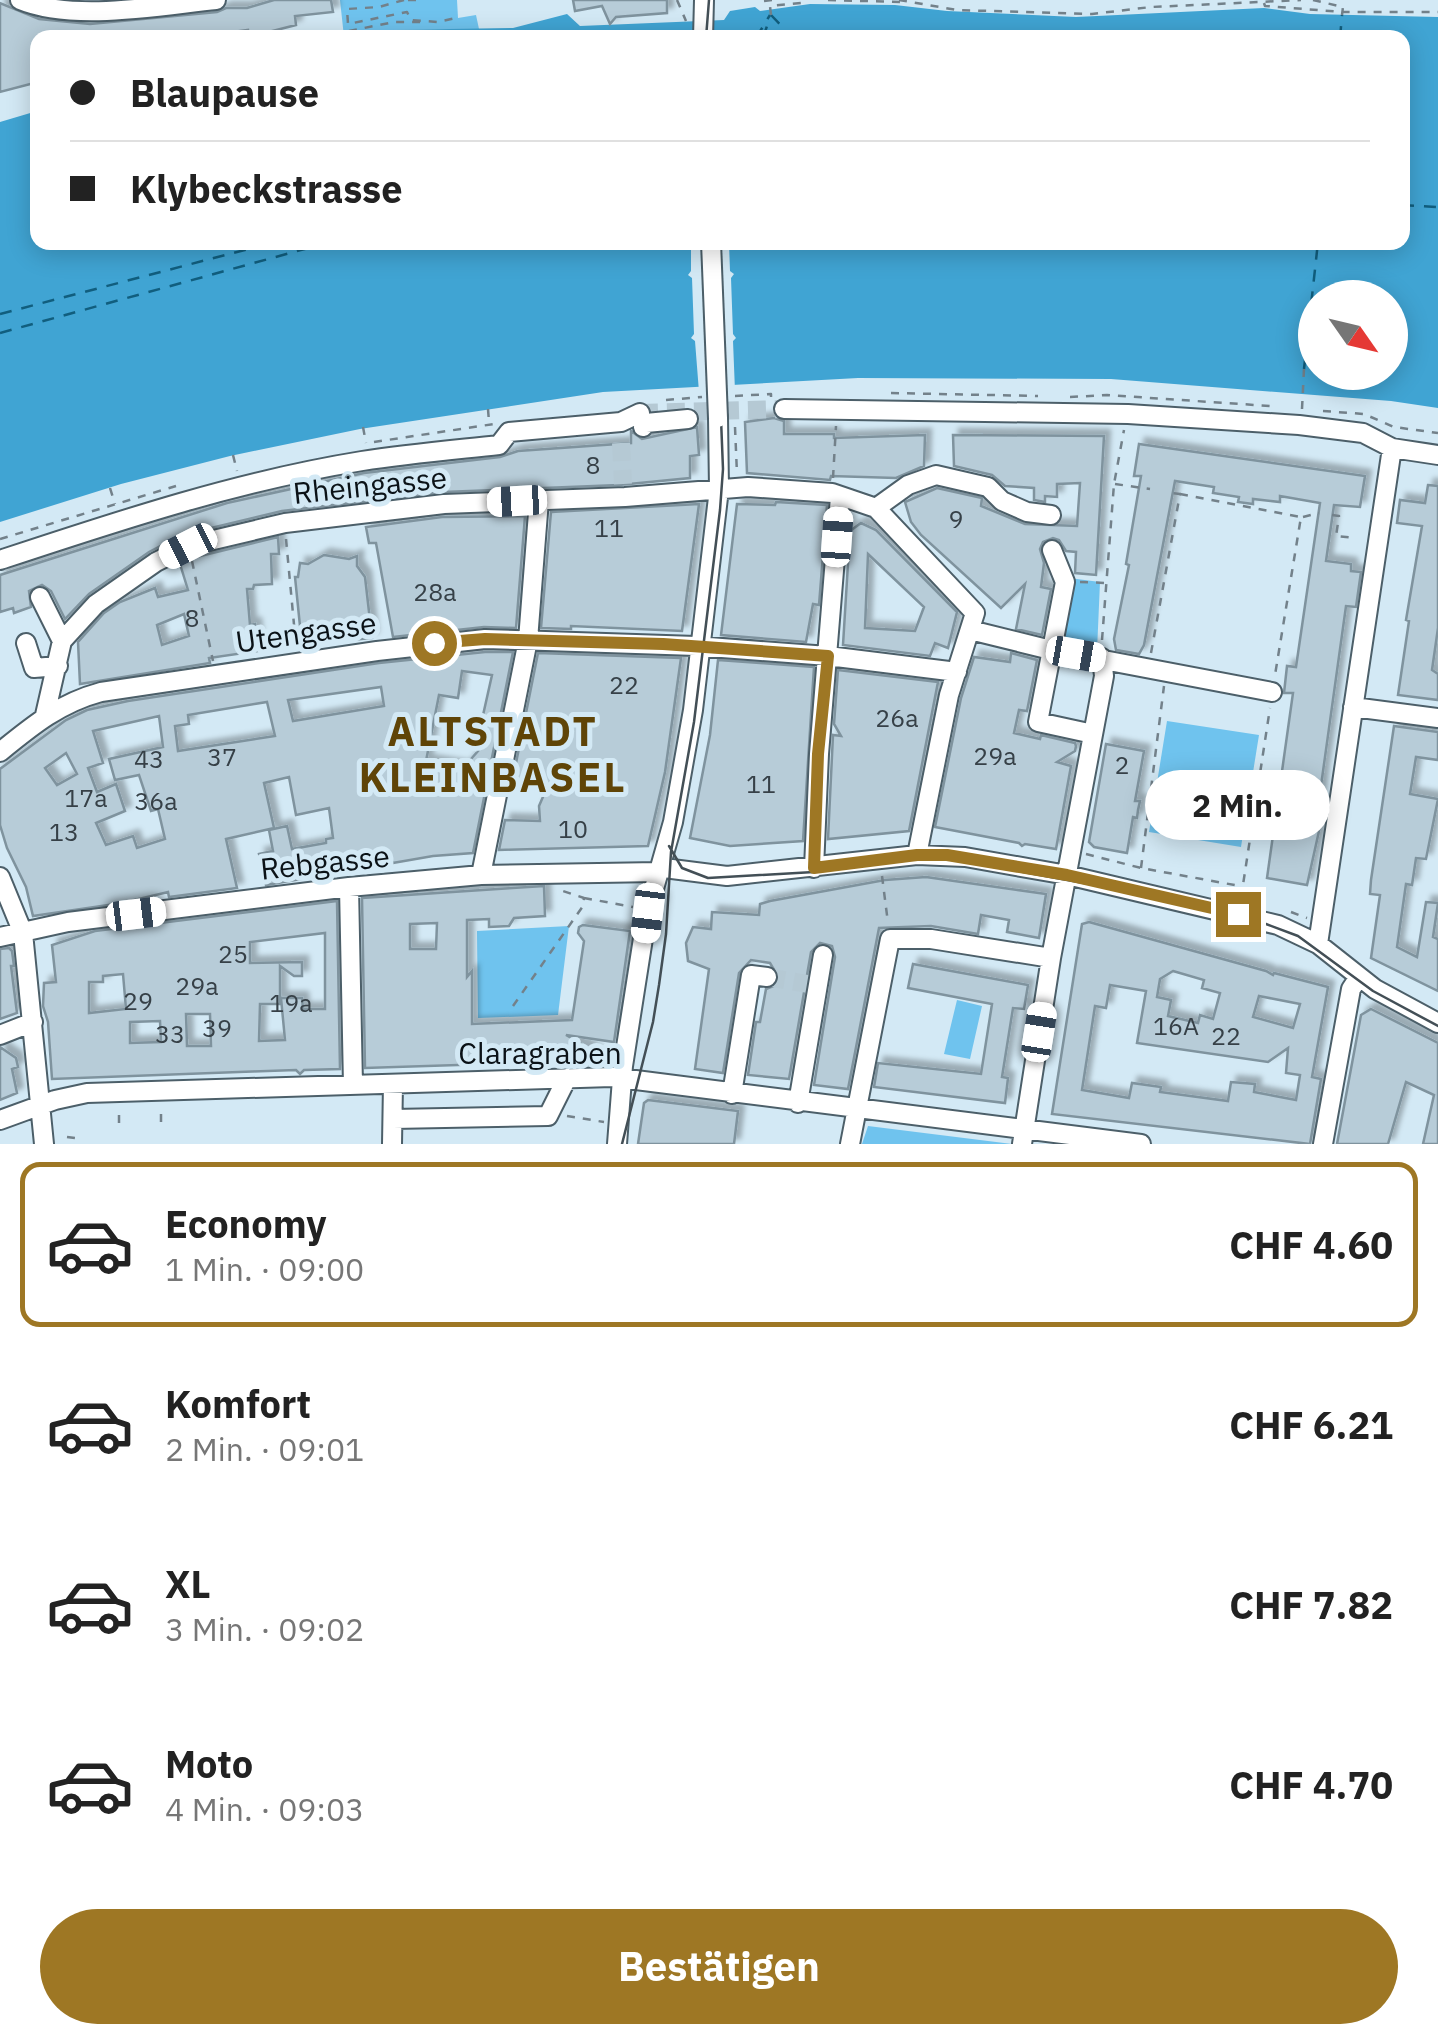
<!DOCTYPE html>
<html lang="de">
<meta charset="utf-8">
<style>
:root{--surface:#fff;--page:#f2f2f2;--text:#222;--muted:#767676;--line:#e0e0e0;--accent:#9e7724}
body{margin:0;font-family:"IBM Plex Sans",sans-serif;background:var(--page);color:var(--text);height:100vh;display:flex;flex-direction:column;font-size:38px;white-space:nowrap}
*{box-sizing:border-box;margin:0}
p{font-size:32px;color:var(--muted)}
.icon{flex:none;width:55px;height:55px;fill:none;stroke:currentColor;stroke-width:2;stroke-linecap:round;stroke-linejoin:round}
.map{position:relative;height:1144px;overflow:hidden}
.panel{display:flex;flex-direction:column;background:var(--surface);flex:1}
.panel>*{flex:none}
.banner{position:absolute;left:30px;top:30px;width:1380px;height:220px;border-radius:20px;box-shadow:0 5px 25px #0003;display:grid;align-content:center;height:220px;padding:0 40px;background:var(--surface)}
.needle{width:65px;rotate:124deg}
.buttons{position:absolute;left:1298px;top:280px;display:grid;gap:20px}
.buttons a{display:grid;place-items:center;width:110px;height:110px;border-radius:50%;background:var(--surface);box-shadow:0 5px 25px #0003;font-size:50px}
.end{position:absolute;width:45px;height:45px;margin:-22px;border:12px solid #9e7724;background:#fff;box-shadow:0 0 0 5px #fff}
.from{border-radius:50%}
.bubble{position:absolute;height:70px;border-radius:35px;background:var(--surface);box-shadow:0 5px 25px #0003;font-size:32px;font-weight:700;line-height:70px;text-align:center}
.car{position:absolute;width:30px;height:60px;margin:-30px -15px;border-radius:12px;box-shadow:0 0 8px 2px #0007;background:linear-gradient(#fff 24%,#345 0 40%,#fff 0 76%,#345 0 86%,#fff 0)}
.banner b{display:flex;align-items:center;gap:35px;height:95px;font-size:38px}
.banner b+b{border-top:2px solid var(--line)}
.banner i{width:25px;height:25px;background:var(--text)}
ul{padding:18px 0 0;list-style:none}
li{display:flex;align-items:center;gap:30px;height:165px;margin:0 20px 15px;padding:0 20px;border:5px solid transparent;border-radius:20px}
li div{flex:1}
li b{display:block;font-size:38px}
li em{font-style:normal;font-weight:700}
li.active{border-color:var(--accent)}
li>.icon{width:90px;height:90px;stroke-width:1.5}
.primary-button{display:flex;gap:20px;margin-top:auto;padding:20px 40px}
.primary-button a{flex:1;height:115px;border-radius:60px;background:var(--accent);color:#fff;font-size:40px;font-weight:700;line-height:115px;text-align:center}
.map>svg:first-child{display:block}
</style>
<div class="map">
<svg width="1438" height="1144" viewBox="0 0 1438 1144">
<defs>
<filter id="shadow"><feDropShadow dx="6" dy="-6" stdDeviation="2.5" flood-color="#0004"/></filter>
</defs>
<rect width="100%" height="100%" fill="#d3e9f5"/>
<!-- green -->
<path fill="#6fc3ee" d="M340,0H457L458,18L476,15L479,29L389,30L344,37Z
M1069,578L1100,582L1097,651L1058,641Z
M1167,721L1259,735L1241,847L1149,832Z
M569,926L558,1015L478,1018L477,931Z
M957,1000L982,1006L970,1059L944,1054Z
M868,1126L1012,1144H862Z"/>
<!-- water -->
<path fill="#40a4d3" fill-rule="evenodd" d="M810,4L895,5L947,11L1076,17L1264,8L1310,14L1438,17V408L1391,401L1111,379L858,378L603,392L360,429L230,456L121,484L0,522V122L37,111L38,242H1402V38L347,37L389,30L513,28L567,14L580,26L724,20L730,11L755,7L760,11ZM1315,298H1390V372H1315Z"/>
<!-- pier -->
<path fill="#d3e9f5" d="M691,243H729L730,271L734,274L731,278L733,334L736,338L733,341L735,391L699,392L695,341L691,338L694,334L692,278L688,275L691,271Z"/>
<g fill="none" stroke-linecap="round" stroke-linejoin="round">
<!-- ferry -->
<path stroke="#115e7e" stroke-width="2.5" stroke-dasharray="12 10" stroke-linecap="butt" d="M771,15L793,38
M756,38L770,15
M763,38L770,17
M1340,38L1342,15
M1402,205L1438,207
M0,314L275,242
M0,333L330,242
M1304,369L1318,242"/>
</g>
<!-- building -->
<path fill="#b7ccd8" stroke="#7f939e" stroke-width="2.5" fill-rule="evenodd" filter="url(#shadow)" d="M274,0H331L333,12L295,16L296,25L249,37L248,30L225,33L226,38H38V82L0,92V3L39,19L90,24L217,12L226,8H247Z
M573,0H667V13L616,17L610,24L602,6L575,11Z
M774,418L784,421V434H834V438L925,435L924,466L896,478L831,476L830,480L747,473L745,422Z
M697,427L699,455L690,456V478L619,485L444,492L282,511L182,535L149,552L89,594L65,619L51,591L42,585L29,591L31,607L14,613L13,608L0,612V575L227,503L364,473L500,457L518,451L631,443V431L642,439Z
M953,435L1104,436L1096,575L1075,573L1076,552L1066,551L1059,540L1053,538L1043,542L1040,549L1044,563L1041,587L1051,589L1042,635L1016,629L1025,584L1001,608L921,535L911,522L905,502L937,488L982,498L981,506L1025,524L1077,526L1080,483L1057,484V497L1045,496V502L1034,500V488L1005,486L992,475L954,466Z
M1139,444L1365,476L1360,507L1334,505L1326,561L1351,564V571L1361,572L1356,607L1346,606L1319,800L1324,804L1321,822L1307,885L1267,878L1293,693H1284L1287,666L1296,667L1320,503L1280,496V502L1253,499V504L1238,502L1239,497L1213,493L1214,487L1175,481L1144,645L1139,654L1116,650L1114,639L1129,565L1126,564L1141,476H1134Z
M1428,485L1438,486V628L1432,670L1438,674V700L1398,695L1409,621L1406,620L1422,526L1397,523L1400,500L1425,503Z
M776,502L827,505L819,605L813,604L806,642L721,635L737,504L775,505Z
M699,504L682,631L571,626V629L541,628L551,512Z
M525,516L516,628L484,627L393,637L376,543H369L366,527L442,517Z
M861,523L876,530L957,612L948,648L935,643L930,656L843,645L850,531ZM868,554L924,607L915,631L865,628Z
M278,537L279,554H271L272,584L254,585L253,589H247L250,625L255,624L258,651L209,658L210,663L80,684L78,642L104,613L120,602L155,588L158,597L188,590L180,564L192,558ZM184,614L189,636L162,645L157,625Z
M324,555L349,559L357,556V566L365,577L372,638L353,640L352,634L320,638L321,644L302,646L295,577H298L300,563L308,564Z
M485,652H513L473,853L433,856L266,885L259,854L273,851L269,830L287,826L292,849L326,843V839L333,838L329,808L296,815L289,777L264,783L274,828L226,839L237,888L169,897L168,892L122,903L33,916L26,887L7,848L0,825V769L66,720L87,710L128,701L379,663ZM462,671L492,675L477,742L480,744L475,749L478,751L464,767L426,761L439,695L458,698ZM381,687L384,706L293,721L288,700ZM267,702L275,736L178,751L175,726L189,724L188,715ZM159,716L163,747L109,759L115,780L139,775L151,811L158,809L165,839L137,848L133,836L106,845L96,823L125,811L116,784L97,792L88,768L103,763L93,731ZM66,753L77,774L57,785L45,768Z
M538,653L681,658L665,772L648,846L499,850L505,820L540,821L539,806L546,790L512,783Z
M1011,653L1037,660L1027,711L1019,710L1014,733L1040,739L1041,735L1075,743L1076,746L1075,751L1057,762L1071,766L1056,849L1025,844L1022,846L1019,843L935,827L961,698L974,657L1010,662Z
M718,660L814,667L803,841L730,846L690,838L710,735Z
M838,670L938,682L909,831L828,839L833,735L841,736L834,724Z
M1394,726L1438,732V760L1416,757L1410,794L1438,799L1426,859L1416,858L1412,885L1406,884L1397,947L1417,957L1426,902L1438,903L1433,937L1438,939V991L1371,958L1380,895L1370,894L1371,880Z
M1106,744L1144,751L1135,801H1140L1138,810L1137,818L1133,817L1127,853L1094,847L1089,842Z
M926,877L1046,894L1039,938L1007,932L1009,920L981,915L978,934L931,926L879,928L848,1089L814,1085L835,957L832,946L820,943L811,952L789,1079L748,1075L756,1022H760L766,989L776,985L779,978L770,963L751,960L739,973L723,1073L695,1069L709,969L688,961L686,943L693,927L711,929L712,912L759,915L760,904L770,901L885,880Z
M544,886L545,916L514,918L509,926L489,927V919L467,920V977L472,971V1024L572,1020L584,941L578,933L579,927L583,925L630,931L614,1042L566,1035L604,1057L599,1064L587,1065L579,1061L365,1068L362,898ZM437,923L436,949H410V924Z
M337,901L340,1069L304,1070L300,1074L296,1070L52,1079L48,1022L43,1006L44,983L56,982L52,945L95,931ZM325,933V1009H303L302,998H281L285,1040L259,1041L260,1004H280V966L294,976H302V962L250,963V942ZM123,974L126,1009L89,1013V982H103V976ZM186,1014H210L211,1046H187ZM160,1021L161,1042L130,1043V1022Z
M1089,922L1266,971L1273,975L1274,973L1328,987L1312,1077L1321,1079L1310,1144L1052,1114L1082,924ZM1173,971L1204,980L1202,988L1220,993L1213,1019L1200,1015L1198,1023L1168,1016L1171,1000L1157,997L1160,979ZM1110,985L1146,991L1137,1043L1268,1062L1288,1048L1286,1073L1300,1075L1296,1100L1254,1092L1255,1084L1231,1082L1228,1101L1160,1092L1161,1087L1132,1083L1129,1098L1082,1090L1095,1006L1106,1008ZM1259,996L1300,1004L1293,1028L1253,1017Z
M9,948L12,951L14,966H11L17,1013L0,1019V949Z
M913,964L1028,985L1024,1009L1013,1008L1002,1077L1008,1078L1005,1103L874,1087L878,1063L981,1074L992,1004L908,988Z
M1371,1009L1438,1043V1144H1423L1434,1095L1406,1082L1388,1144H1337L1361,1015Z
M0,1047L16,1058L18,1067L12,1069L17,1093L0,1100Z
M648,1100L738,1111L734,1144H638L644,1103Z"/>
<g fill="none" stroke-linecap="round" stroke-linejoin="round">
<!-- minor-tunnel -->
<path stroke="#b5c9d4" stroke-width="18" stroke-dasharray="18 9" stroke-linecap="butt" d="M640,413L784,409
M621,443L623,484
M767,977L808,984"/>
<!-- minor casing -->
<g stroke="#4c5f69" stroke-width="22">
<path id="minor" d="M20,0C73,22 158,6 216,0
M703,38L704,0
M784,409L1128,414L1299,425L1363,433L1392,448L1438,455
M643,427L646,423L688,419
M876,508L975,613L949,695L917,855
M876,508L908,485L936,475L988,487L1002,501L1027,512L1051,515
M1052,550L1065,582L1038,722L1093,734
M0,560C118,521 238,481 362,461C407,454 453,450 499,445L509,432L621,422L640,413
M40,597L62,641L45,715
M970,630L1051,650L1272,692
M62,641L96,604L156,562L188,546L285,523L444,504L625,497L748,487L832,493L876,508
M26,643L34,668L58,666
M1353,707L1438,718
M0,752C33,725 60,703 101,692L377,651L485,639L696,646L828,656L957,672
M814,868L819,754L840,497
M481,875L528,640L539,500
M0,877L23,933L44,1144
M349,887L353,1085
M0,937L68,922L349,887L481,875L658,872L664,868L727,876L917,855L965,857L1067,875L1278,925L1318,944L1375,989L1438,1023
M1318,944L1392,448
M0,1035L33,1022
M732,1094L751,975L767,977
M798,1103L823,955
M393,1119L548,1116L567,1078
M0,1120L55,1100L87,1093L612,1077L1141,1144
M392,1144L393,1084
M617,1144L623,1066L647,913L673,822L693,710L719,489L718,418
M850,1144L890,939H931L1051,958
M1022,1144L1051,958L1104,676L1102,658
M1323,1144L1351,989L1359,977"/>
</g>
<!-- path -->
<path stroke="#73818a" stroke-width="2.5" stroke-dasharray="8 8" stroke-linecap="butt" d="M404,0L379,7L347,9L348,24L407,12L411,20L437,22L456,18
M408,0H421
M677,0L686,21
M828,0L900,2
M899,0L957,10L1092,14L1151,7L1301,0
M1313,0L1343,7L1342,15
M764,1L773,0
M1264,3L1265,6L1343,12H1438
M771,15L770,6L801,3L800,0
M349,31L394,22H421
M891,393L1038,396
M735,396L771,394V397
M1070,397L1107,395L1270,406
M666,400L702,397
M488,409L489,422
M1302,409L1304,369
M1323,411L1364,414L1394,427L1438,433
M363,427L366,443
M735,427L737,474
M374,442L494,424
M233,455L237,471
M833,478L836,426
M1115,484L1150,489
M110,488L115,504
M1180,494L1301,517L1275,675
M1332,515L1339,516L1336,536L1355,538
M1303,517L1319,513
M0,539L176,486
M286,539L296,646
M192,561L213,661
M1080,582L1107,583
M1102,640L1114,484L1124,430
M1151,653L1180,494L1172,493
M1086,854L1141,868L1240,886
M1141,868L1164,686
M882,876L888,923
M584,898L633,907
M1241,898L1270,708
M1291,912L1307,918
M513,1006L583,906L584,898L563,891
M161,1114V1127
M119,1115V1128
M567,1116L604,1122
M67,1137L82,1139"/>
<!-- minor -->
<use href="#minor" stroke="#fff" stroke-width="18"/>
<!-- tram -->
<path stroke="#434f56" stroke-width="2.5" d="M706,38L709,0
M669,846L682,868L708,878L814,872L913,858H947L1133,892L1266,924L1298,936L1373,991L1438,1026
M622,1144L653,1022L659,985L666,934L671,852L694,722L720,510L723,469L714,242"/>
<!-- minor-bridge casing -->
<g stroke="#4c5f69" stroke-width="22" stroke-linecap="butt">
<path id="minor-bridge" d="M711,242L718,418"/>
</g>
<!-- minor-bridge -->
<use href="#minor-bridge" stroke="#fff" stroke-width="18"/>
</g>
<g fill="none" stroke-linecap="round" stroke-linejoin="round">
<!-- route -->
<path stroke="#9e7724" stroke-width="12" d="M434,643L485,639L663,644L828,656L818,754L814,868L917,855H947L1067,875L1238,914"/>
</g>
<g text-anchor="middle" stroke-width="10" stroke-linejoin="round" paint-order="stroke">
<!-- number labels -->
<g font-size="25" fill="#364047">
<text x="593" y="474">8</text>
<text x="956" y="528">9</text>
<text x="609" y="537">11</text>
<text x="435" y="601">28a</text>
<text x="192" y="627">8</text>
<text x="624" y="694">22</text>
<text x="897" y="727">26a</text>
<text x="995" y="765">29a</text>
<text x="222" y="766">37</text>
<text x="149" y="768">43</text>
<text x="1122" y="774">2</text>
<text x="761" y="793">11</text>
<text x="86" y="807">17a</text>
<text x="156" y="810">36a</text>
<text x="573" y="838">10</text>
<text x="64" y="841">13</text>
<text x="233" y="963">25</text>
<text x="197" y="995">29a</text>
<text x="138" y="1010">29</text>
<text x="291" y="1012">19a</text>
<text x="1176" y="1035">16A</text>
<text x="217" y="1037">39</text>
<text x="170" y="1043">33</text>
<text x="1226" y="1045">22</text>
</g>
<!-- street labels -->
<g font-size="30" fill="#0b1217" stroke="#d3e9f5">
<text transform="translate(370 486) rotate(-6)" y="10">Rheingasse</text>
<text transform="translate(306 633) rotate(-8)" y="10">Utengasse</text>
<text transform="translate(325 863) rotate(-6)" y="10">Rebgasse</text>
<text x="540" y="1064">Claragraben</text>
</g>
<!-- district labels -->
<g font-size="40" font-weight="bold" letter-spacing="2.5" fill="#5f4407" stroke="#d3e9f5">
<text x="493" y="746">ALTSTADT<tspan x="493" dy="46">KLEINBASEL</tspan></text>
</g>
</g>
</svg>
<div class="buttons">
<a><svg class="needle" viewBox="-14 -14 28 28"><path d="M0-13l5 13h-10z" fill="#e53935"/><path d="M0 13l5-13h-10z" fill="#767676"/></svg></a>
</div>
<i class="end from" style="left:434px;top:643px"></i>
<i class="end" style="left:1238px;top:914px"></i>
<div class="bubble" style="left:1145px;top:770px;width:185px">2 Min.</div>
<i class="car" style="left:517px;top:501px;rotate:267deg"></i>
<i class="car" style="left:837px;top:537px;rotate:4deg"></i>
<i class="car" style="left:188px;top:546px;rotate:243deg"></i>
<i class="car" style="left:1076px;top:654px;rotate:100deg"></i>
<i class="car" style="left:648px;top:913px;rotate:187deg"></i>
<i class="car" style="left:136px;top:914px;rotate:83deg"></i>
<i class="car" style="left:1039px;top:1032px;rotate:9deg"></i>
<div class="banner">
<b><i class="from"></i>Blaupause</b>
<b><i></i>Klybeckstrasse</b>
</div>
</div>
<section class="panel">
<ul>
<li class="active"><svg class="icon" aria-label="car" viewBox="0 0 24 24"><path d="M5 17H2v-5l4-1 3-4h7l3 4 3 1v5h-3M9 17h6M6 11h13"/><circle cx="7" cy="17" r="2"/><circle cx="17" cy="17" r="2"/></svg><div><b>Economy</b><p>1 Min. · 09:00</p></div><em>CHF 4.60</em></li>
<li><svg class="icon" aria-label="car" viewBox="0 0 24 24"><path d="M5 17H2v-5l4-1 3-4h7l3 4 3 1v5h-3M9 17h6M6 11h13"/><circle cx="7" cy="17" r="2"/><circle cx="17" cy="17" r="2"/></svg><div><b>Komfort</b><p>2 Min. · 09:01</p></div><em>CHF 6.21</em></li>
<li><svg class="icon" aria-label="car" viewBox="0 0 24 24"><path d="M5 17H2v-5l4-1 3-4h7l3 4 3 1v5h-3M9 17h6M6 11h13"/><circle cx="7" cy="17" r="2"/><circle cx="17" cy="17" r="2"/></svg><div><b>XL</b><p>3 Min. · 09:02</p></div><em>CHF 7.82</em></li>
<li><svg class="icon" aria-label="car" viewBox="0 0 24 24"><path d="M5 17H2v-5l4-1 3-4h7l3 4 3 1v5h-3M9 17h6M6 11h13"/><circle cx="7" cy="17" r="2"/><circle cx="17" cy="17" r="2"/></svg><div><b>Moto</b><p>4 Min. · 09:03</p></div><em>CHF 4.70</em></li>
</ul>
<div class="primary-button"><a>Bestätigen</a></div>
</section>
